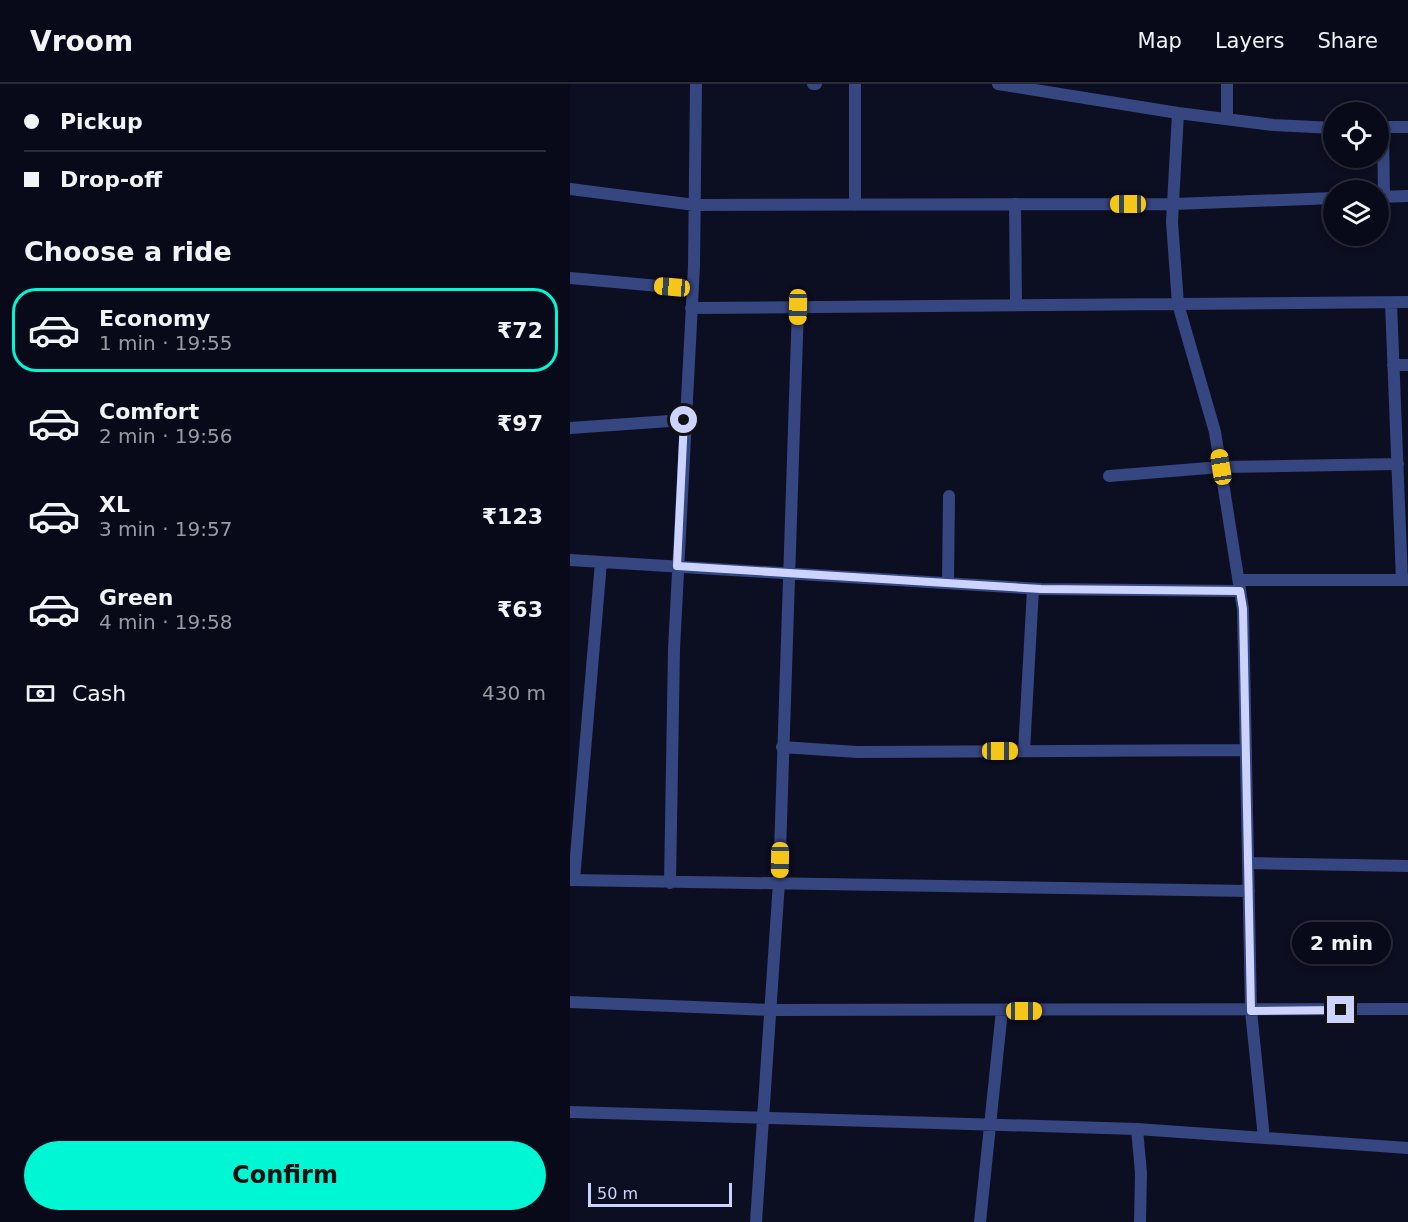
<!DOCTYPE html>
<meta charset="utf-8">
<style>
:root{--surface:#090a19;--page:#121322;--text:#f1f3f6;--muted:#999aa2;--line:#292b38;--accent:#00f7d3}
body{margin:0;font-family:"DejaVu Sans",sans-serif;background:var(--page);color:var(--text);height:100vh;display:flex;flex-direction:column;font-size:22px;white-space:nowrap}
*{box-sizing:border-box;margin:0}
p{font-size:20px;color:var(--muted)}
.icon{flex:none;width:33px;height:33px;fill:none;stroke:currentColor;stroke-width:2;stroke-linecap:round;stroke-linejoin:round}
.map{position:relative;flex:1;overflow:hidden}
.panel{display:flex;flex-direction:column;background:var(--surface);width:570px}
.panel>*{flex:none}
.hud{display:grid;align-content:center;height:132px;padding:0 24px;background:var(--surface)}
.controls{position:absolute;left:753px;top:18px;display:grid;gap:12px}
.controls a{display:grid;place-items:center;width:66px;height:66px;border-radius:50%;background:var(--surface);box-shadow:0 3px 9px #0003,0 0 0 2px var(--line);font-size:30px}
.scale{position:absolute;left:18px;bottom:15px;width:144px;box-sizing:border-box;padding-left:6px;border:3px solid #ccd3ff;border-top:0;font-size:16px;line-height:21px;white-space:nowrap;color:#ccd3ff;-webkit-text-stroke:4px #0c0e21;paint-order:stroke}
.end{position:absolute;width:27px;height:27px;margin:-14px;border:8px solid #ccd3ff;background:#111;box-shadow:0 0 0 3px #111}
.from{border-radius:50%}
.bubble{position:absolute;height:42px;border-radius:21px;background:var(--surface);box-shadow:0 3px 9px #0003,0 0 0 2px var(--line);font-size:20px;font-weight:800;line-height:42px;text-align:center}
.car{position:absolute;width:18px;height:36px;margin:-18px -9px;border-radius:8px;box-shadow:0 0 4px 2px #0007;background:linear-gradient(#f5c518 24%,#345 0 40%,#f5c518 0 76%,#345 0 86%,#f5c518 0)}
.hud b{display:flex;align-items:center;gap:21px;height:57px;font-size:22px}
.hud b+b{border-top:2px solid var(--line)}
.hud i{width:15px;height:15px;background:var(--text)}
ul{padding:0;list-style:none}
li{display:flex;align-items:center;gap:18px;height:84px;margin:0 12px 9px;padding:0 12px;border:3px solid transparent;border-radius:24px}
li div{flex:1}
li b{display:block;font-size:22px}
li em{font-style:normal;font-weight:800}
li.active{border-color:var(--accent)}
li>.icon{width:54px;height:54px;stroke-width:1.5}
h2{padding:0 24px;font-size:27px;line-height:72px}
.pay{display:flex;align-items:center;gap:15px;height:66px;padding:0 24px;font-size:22px}
.pay p{margin-inline-start:auto}
.action{display:flex;gap:12px;margin-top:auto;padding:12px 24px}
.action a{flex:1;height:69px;border-radius:36px;background:var(--accent);color:#111;font-size:24px;font-weight:800;line-height:69px;text-align:center}
header{display:flex;align-items:center;gap:36px;box-sizing:border-box;height:84px;padding:0 30px;background:var(--surface);border-bottom:2px solid var(--line)}
header strong{font-size:28px}
nav{display:flex;gap:33px;margin-inline-start:auto;font-size:21px}
main{display:flex;flex:1;min-height:0}
.map>svg:first-child{display:block}
</style>
<header>
<strong>Vroom</strong>
<nav><a>Map</a><a>Layers</a><a>Share</a></nav>
</header>
<main>
<section class="panel">
<div class="hud">
<b><i class="from"></i>Pickup</b>
<b><i></i>Drop-off</b>
</div>
<h2>Choose a ride</h2>
<ul>
<li class="active"><svg class="icon" aria-label="car" viewBox="0 0 24 24"><path d="M5 17H2v-5l4-1 3-4h7l3 4 3 1v5h-3M9 17h6M6 11h13"/><circle cx="7" cy="17" r="2"/><circle cx="17" cy="17" r="2"/></svg><div><b>Economy</b><p>1 min · 19:55</p></div><em>₹72</em></li>
<li><svg class="icon" aria-label="car" viewBox="0 0 24 24"><path d="M5 17H2v-5l4-1 3-4h7l3 4 3 1v5h-3M9 17h6M6 11h13"/><circle cx="7" cy="17" r="2"/><circle cx="17" cy="17" r="2"/></svg><div><b>Comfort</b><p>2 min · 19:56</p></div><em>₹97</em></li>
<li><svg class="icon" aria-label="car" viewBox="0 0 24 24"><path d="M5 17H2v-5l4-1 3-4h7l3 4 3 1v5h-3M9 17h6M6 11h13"/><circle cx="7" cy="17" r="2"/><circle cx="17" cy="17" r="2"/></svg><div><b>XL</b><p>3 min · 19:57</p></div><em>₹123</em></li>
<li><svg class="icon" aria-label="car" viewBox="0 0 24 24"><path d="M5 17H2v-5l4-1 3-4h7l3 4 3 1v5h-3M9 17h6M6 11h13"/><circle cx="7" cy="17" r="2"/><circle cx="17" cy="17" r="2"/></svg><div><b>Green</b><p>4 min · 19:58</p></div><em>₹63</em></li>
</ul>
<div class="pay"><svg class="icon" aria-label="cash" viewBox="0 0 24 24"><path d="M3 7h18v10H3z"/><circle cx="12" cy="12" r="2"/></svg>Cash<p>430 m</p></div>
<div class="action"><a>Confirm</a></div>
</section>
<div class="map">
<svg width="838" height="1138" viewBox="0 0 838 1138">
<rect width="100%" height="100%" fill="#0c0e21"/>
<g fill="none" stroke-linecap="round" stroke-linejoin="round">
<!-- street -->
<path stroke="#364681" stroke-width="12" d="M243,0H246
M428,0L608,29L703,41L764,44
M608,29L602,138L608,220L645,348L673,525L681,927L694,1054
M657,34V0
M0,105L125,121L604,120L764,114
M808,113L838,112
M814,113L813,43H838
M445,120L446,221
M285,121V0
M0,194L122,205
M821,219L832,496
M121,224L838,218
M823,281H838
M0,344L114,336
M539,392L651,383L828,380
M0,476L471,505L670,507
M669,496H838
M378,499L379,412
M212,663L287,668L676,666
M454,667L463,505
M678,779L838,782
M0,796L679,807
M4,796L31,478
M100,799L104,565L124,182L126,0
M0,918L199,926L838,925
M0,1028C189,1032 378,1041 567,1045
M186,1138L209,798L228,223
M410,1138L432,926
M570,1138L571,1089L567,1045L838,1064"/>
</g>
<g fill="none" stroke-linecap="round" stroke-linejoin="round">
<!-- route -->
<path stroke="#ccd3ff" stroke-width="8" d="M114,336L107,482L471,505L670,507L673,525L681,927L771,926"/>
</g>
</svg>
<div class="controls">
<a><svg class="icon" aria-label="locate" viewBox="0 0 24 24"><circle cx="12" cy="12" r="6"/><path d="M12 2v4M12 18v4M2 12h4M18 12h4"/></svg></a>
<a><svg class="icon" aria-label="layers" viewBox="0 0 24 24"><path d="M12 4l9 5-9 5-9-5zM3 14l9 5 9-5"/></svg></a>
</div>
<div class="scale">50 m</div>
<i class="end from" style="left:114px;top:336px"></i>
<i class="end" style="left:771px;top:926px"></i>
<div class="bubble" style="left:722px;top:838px;width:99px">2 min</div>
<i class="car" style="left:558px;top:120px;rotate:270deg"></i>
<i class="car" style="left:102px;top:203px;rotate:275deg"></i>
<i class="car" style="left:228px;top:223px;rotate:181deg"></i>
<i class="car" style="left:651px;top:383px;rotate:351deg"></i>
<i class="car" style="left:430px;top:667px;rotate:90deg"></i>
<i class="car" style="left:210px;top:776px;rotate:181deg"></i>
<i class="car" style="left:454px;top:927px;rotate:90deg"></i>
</div>
</main>
